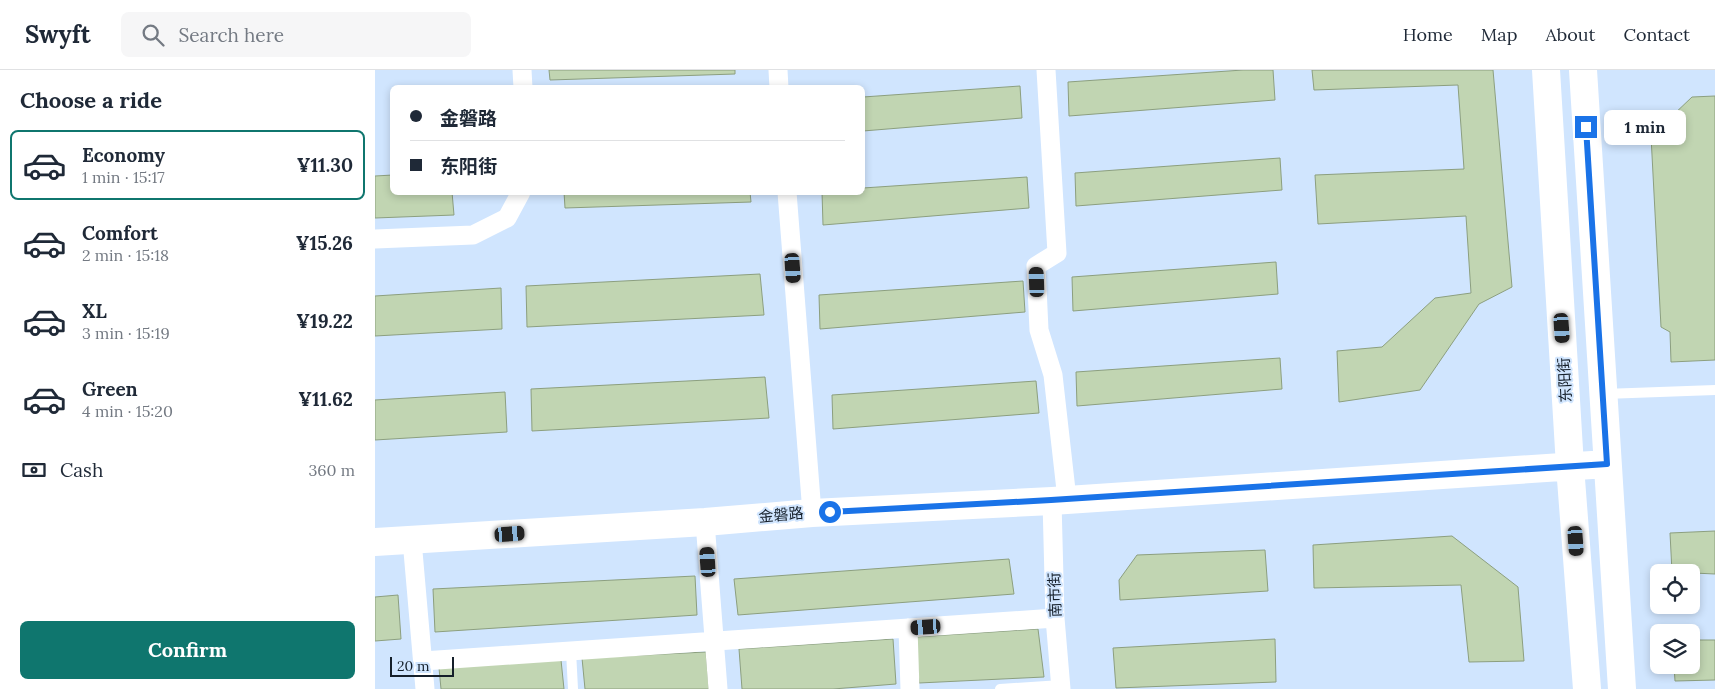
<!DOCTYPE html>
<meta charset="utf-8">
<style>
:root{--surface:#fff;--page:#f6f6f7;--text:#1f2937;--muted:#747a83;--line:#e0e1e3;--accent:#0f766e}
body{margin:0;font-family:Lora,"Noto Sans SC",serif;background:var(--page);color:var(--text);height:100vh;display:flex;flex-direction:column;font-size:19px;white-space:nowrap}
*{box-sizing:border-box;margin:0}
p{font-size:16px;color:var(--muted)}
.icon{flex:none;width:28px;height:28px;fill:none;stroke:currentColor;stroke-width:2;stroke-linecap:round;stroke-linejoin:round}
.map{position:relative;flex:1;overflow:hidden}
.side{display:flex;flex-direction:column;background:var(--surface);width:375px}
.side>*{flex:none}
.guide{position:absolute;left:15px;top:15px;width:475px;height:110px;border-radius:8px;box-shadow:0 2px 8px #0003;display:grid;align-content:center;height:110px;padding:0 20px;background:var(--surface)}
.tools{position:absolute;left:1275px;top:494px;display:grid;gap:10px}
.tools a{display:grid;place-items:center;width:50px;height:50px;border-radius:8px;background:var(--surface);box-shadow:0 2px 8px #0003;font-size:25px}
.scale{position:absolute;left:15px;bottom:12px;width:64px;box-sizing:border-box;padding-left:5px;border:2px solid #151f2a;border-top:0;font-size:14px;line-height:18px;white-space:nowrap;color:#151f2a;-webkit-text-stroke:4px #d0e5fe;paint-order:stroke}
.end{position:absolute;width:22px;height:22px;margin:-11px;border:6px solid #1a73e8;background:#fff;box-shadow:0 0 0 2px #fff}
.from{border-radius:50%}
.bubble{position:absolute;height:35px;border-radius:8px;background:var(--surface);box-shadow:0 2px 8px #0003;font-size:16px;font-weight:700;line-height:35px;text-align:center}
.car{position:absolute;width:15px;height:30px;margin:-15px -8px;border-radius:6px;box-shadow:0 0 4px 1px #0007;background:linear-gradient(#222 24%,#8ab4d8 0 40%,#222 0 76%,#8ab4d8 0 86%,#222 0)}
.guide b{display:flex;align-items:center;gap:18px;height:48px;font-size:19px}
.guide b+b{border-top:1px solid var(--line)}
.guide i{width:12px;height:12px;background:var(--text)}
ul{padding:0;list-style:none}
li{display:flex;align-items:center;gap:15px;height:70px;margin:0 10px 8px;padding:0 10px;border:2px solid transparent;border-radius:8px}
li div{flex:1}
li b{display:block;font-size:19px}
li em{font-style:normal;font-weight:700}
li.current{border-color:var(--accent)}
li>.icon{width:45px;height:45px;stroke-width:1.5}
h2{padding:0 20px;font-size:22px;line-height:60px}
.pay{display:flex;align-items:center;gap:12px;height:55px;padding:0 20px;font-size:19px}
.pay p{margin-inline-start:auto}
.action{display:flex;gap:10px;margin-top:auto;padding:10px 20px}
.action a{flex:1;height:58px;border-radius:8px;background:var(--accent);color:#fff;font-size:20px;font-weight:700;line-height:58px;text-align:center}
header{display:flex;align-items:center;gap:30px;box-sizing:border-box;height:70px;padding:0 25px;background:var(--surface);border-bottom:1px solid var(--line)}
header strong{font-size:24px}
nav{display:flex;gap:28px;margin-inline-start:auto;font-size:18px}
.search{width:350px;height:45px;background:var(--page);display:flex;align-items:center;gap:12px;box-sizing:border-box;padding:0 18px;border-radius:8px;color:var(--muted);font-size:19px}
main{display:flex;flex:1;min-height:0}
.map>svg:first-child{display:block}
</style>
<header>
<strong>Swyft</strong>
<div class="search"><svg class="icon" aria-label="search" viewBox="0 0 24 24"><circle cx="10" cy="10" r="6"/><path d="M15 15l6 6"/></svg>Search here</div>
<nav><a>Home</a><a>Map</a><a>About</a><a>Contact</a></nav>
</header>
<main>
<section class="side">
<h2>Choose a ride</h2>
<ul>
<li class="current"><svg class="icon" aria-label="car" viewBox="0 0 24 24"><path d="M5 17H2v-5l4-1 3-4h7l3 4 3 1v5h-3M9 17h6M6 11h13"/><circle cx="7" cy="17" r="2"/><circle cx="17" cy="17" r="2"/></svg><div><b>Economy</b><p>1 min · 15:17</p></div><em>¥11.30</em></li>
<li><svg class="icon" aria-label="car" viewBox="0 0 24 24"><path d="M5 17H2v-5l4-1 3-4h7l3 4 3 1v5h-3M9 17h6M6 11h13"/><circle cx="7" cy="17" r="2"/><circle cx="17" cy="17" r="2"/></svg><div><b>Comfort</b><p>2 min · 15:18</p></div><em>¥15.26</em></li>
<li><svg class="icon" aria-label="car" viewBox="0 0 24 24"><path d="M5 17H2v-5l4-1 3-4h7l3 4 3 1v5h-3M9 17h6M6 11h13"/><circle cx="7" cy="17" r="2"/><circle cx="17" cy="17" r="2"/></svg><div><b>XL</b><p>3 min · 15:19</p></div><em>¥19.22</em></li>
<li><svg class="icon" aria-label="car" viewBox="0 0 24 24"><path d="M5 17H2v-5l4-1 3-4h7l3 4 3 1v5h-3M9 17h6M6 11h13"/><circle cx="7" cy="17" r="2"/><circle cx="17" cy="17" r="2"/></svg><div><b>Green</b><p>4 min · 15:20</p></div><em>¥11.62</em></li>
</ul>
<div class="pay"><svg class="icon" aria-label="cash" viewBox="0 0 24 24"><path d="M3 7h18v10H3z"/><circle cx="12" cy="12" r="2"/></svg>Cash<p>360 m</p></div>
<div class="action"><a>Confirm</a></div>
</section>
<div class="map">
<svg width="1340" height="619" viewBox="0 0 1340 619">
<rect width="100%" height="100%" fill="#d0e5fe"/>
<!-- building -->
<path fill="#c1d5b2" stroke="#8c9f7f" d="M174,0H360V4L175,10Z
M868,0H898L900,30L694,46L693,12Z
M937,0H1118L1137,217L1104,234L1045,320L964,332L962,281L1007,277L1060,228L1096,223L1091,146L943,154L940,105L1089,99L1083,15L939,20Z
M645,16L647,48L488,61V27Z
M1340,26V290L1296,292L1295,262L1286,257L1276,66L1317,27Z
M905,88L907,120L701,136L700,103Z
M18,105V122H77L79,145L0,148V106Z
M652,107L654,138L448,155L447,122H488V118Z
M189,122H375L376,132L190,138Z
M901,192L903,224L698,241L697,207Z
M385,204L389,245L152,257L151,216Z
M648,211L650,242L445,259L444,225Z
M126,218L127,259L0,266V226Z
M905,288L907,319L702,336L701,302Z
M390,307L394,348L157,361L156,319Z
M661,311L664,343L458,359L457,325Z
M130,322L132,362L0,370V330Z
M1340,461V504L1297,502L1295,463Z
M1077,466L1143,517L1149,591L1094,592L1086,515L939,518L938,475Z
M890,480L893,521L745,530L744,510L762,485Z
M634,489L639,524L363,545L359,509Z
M320,506L322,545L60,562L58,519Z
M23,525L26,569L0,571V527Z
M663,559L669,607L544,613L540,567Z
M518,569L521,614L458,619H367L364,579Z
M900,569L901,612L741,618L738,578Z
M1316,570H1340V610L1300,611L1299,595H1316Z
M331,582L334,619H210L207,588Z
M186,590L189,619H66L64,598Z"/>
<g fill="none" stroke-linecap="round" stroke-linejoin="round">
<!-- lane -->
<path stroke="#fff" stroke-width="10" d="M1229,324L1340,320
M196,581L198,619
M625,619L686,615"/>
<!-- street -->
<path stroke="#fff" stroke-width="19" d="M147,0L148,18
M403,0L404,18
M671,0L682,183L661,196L664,260L678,305L692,429
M412,122L437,443
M0,169L98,165L132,148L146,122
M677,431L680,548L686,619
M330,452L343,619
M37,470L50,619
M533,558L535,619
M48,591L680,548"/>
<!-- secondary -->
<path stroke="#fff" stroke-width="28" d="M1171,0L1195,396L1212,619
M1208,0L1247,619
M0,472L330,452L437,443L677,431L1232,394"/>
</g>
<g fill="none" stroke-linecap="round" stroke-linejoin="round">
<!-- route -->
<path stroke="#1a73e8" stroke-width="6" d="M455,442L676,430L1232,394L1211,57"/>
</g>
<g text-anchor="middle" stroke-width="4" stroke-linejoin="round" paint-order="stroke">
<!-- street labels -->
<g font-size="15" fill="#151f2a" stroke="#d0e5fe">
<text transform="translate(1190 310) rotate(-93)" y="5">东阳街</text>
<text transform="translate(406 445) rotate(-5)" y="5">金磐路</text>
<text transform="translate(680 525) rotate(-92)" y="5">南市街</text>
</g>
</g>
</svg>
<div class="tools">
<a><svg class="icon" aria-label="locate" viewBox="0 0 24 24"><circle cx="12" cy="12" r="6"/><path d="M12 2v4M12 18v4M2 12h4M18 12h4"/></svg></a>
<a><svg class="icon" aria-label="layers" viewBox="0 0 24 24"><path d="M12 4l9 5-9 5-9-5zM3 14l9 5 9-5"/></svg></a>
</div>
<div class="scale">20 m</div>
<i class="end from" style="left:455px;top:442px"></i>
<i class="end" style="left:1211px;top:57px"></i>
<div class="bubble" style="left:1229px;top:40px;width:82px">1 min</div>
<i class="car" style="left:418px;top:198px;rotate:176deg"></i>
<i class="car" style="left:662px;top:212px;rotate:358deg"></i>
<i class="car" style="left:1187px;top:258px;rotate:176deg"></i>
<i class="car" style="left:135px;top:464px;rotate:86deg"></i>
<i class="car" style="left:1201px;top:471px;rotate:176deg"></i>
<i class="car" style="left:333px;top:492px;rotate:356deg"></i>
<i class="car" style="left:551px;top:557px;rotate:266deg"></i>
<div class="guide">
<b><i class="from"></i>金磐路</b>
<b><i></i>东阳街</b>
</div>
</div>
</main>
